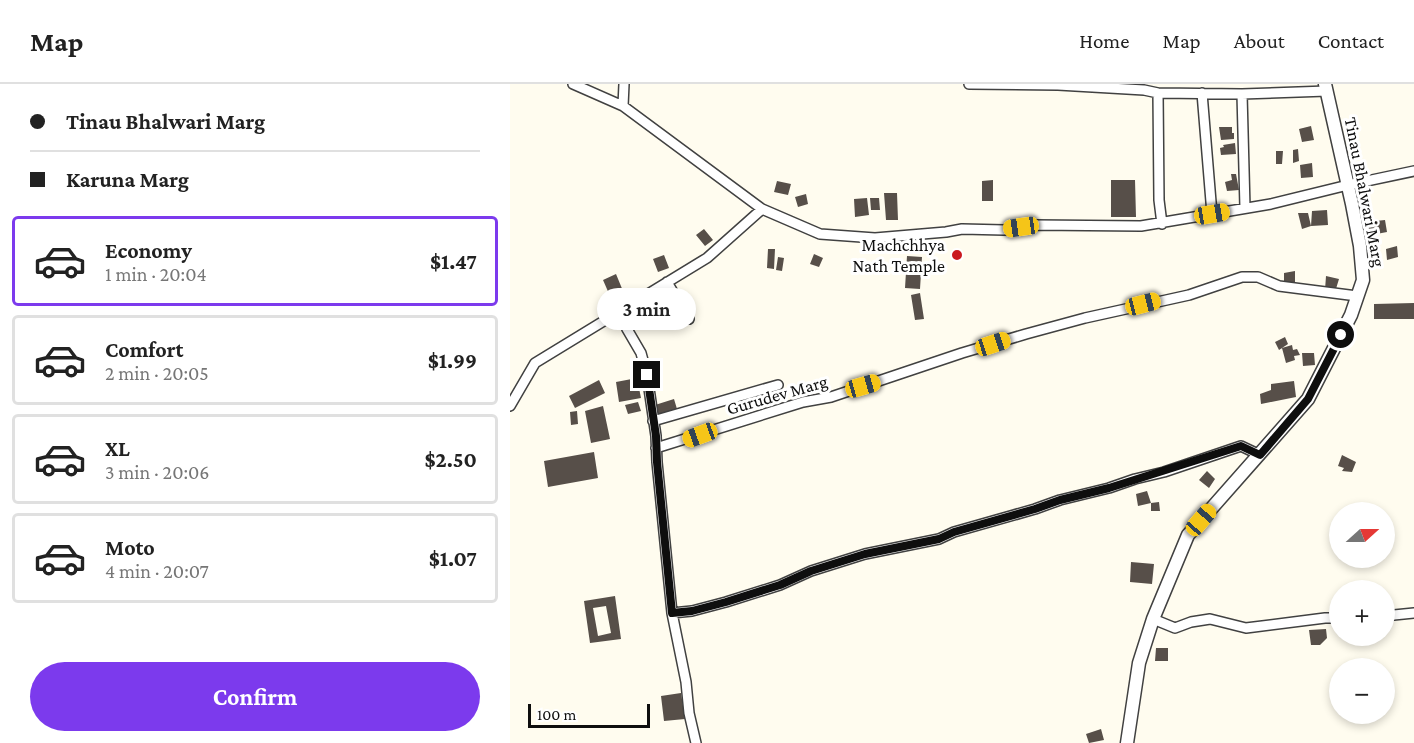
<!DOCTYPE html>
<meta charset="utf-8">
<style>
:root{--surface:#fff;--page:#f6f6f6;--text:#222;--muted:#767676;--line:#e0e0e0;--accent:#7c3aed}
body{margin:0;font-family:"Crimson Pro",serif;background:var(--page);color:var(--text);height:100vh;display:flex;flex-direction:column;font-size:22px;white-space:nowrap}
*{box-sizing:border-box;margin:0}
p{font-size:20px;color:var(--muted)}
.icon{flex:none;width:33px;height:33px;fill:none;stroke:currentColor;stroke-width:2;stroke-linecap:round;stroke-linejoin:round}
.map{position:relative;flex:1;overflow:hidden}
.side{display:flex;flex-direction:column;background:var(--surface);width:510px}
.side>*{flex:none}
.hud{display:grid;align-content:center;height:132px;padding:0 30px;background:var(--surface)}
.needle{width:39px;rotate:69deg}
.tools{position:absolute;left:819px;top:418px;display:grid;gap:12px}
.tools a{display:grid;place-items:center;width:66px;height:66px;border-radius:50%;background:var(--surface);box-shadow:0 3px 9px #0003;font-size:30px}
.scale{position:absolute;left:18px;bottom:15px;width:122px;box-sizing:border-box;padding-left:6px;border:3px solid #0e0e0e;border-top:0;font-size:16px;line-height:21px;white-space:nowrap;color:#0e0e0e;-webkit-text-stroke:4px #fff;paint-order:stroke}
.end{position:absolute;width:27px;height:27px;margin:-14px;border:8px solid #0e0e0e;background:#fff;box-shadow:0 0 0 3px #fff}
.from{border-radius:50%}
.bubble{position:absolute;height:42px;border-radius:21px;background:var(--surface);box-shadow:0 3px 9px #0003;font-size:20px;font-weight:700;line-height:42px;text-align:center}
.car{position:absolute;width:18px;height:36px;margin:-18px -9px;border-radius:8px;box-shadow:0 0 4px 2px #0007;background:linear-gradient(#f5c518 24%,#345 0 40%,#f5c518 0 76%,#345 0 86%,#f5c518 0)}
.hud b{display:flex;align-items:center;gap:21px;height:57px;font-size:22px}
.hud b+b{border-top:2px solid var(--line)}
.hud i{width:15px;height:15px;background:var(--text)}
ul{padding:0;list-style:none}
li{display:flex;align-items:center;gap:18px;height:90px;margin:0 12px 9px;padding:0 18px;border:3px solid var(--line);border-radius:6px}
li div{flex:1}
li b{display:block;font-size:22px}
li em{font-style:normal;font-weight:700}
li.current{border-color:var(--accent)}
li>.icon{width:54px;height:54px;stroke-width:1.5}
.button{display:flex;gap:12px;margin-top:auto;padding:12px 30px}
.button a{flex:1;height:69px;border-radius:36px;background:var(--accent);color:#fff;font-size:24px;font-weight:700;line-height:69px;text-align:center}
header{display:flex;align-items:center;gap:36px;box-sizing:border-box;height:84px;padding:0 30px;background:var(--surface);border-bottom:2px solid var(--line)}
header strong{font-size:28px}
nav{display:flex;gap:33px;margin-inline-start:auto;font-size:21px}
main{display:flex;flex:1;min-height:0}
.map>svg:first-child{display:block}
</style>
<header>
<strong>Map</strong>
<nav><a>Home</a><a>Map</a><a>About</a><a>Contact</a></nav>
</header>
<main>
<section class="side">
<div class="hud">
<b><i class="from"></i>Tinau Bhalwari Marg</b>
<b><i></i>Karuna Marg</b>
</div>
<ul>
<li class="current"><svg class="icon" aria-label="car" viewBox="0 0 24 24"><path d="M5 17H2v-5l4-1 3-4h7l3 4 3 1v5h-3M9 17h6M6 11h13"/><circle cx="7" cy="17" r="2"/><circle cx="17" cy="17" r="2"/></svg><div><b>Economy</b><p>1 min · 20:04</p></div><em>$1.47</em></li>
<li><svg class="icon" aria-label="car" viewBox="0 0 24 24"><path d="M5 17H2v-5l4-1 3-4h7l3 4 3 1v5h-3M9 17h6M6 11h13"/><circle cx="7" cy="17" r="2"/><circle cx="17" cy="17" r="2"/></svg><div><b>Comfort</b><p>2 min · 20:05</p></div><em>$1.99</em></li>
<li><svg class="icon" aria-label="car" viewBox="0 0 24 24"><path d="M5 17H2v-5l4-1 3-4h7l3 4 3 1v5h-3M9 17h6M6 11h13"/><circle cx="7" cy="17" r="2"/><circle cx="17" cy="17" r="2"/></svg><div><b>XL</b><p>3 min · 20:06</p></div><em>$2.50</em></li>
<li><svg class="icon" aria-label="car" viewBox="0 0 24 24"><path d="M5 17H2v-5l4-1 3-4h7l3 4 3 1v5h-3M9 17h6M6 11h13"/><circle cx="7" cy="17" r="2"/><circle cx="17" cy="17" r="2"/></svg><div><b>Moto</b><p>4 min · 20:07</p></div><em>$1.07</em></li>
</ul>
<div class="button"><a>Confirm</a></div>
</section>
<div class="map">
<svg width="904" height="659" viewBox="0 0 904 659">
<rect width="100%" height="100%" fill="#fffcef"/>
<!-- building -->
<path fill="#574f49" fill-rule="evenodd" d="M801,42L804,56L792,58L789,45Z
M709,43H722V49H724V55L711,56Z
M725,59L726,70L711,71L710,64L714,63L713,61Z
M788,65L789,77L783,79V66Z
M766,67H773L772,80H766Z
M802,79L803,93L791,94L790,81Z
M721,90H726L729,106L717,107L715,98L722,96Z
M483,96V117H472V97Z
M601,96H625L626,133H601Z
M267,97L281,100L278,111L264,108Z
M374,109H387L388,136H376Z
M296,110L298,120L288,123L285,113Z
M357,114L359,131L345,133L344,115Z
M360,114H369L370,126H361Z
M817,126L818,141L801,142L802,127Z
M788,129H798L801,142L792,145Z
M875,136L877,148L856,152V138Z
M194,145L203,156L195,162L186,151Z
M887,162L888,173L877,176L876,165Z
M258,165H265L264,185L257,184Z
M304,170L313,174L309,183L300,180Z
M154,171L159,184L148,188L143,175Z
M397,172L412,173L410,205L395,204Z
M268,173L274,174L272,187L266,186Z
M365,177L367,188L360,189L358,179Z
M785,187V202L777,203L778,199L774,198V189Z
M106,190L113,207L100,212L93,196Z
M816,192L829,195L825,208L815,206Z
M410,209L414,235L405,236L401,211Z
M904,219V235H864V220Z
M775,253L778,260L769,266L765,258Z
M782,261L783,266L787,265L790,271L784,272L785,276L776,279L772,264Z
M792,269H804L805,281L793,282Z
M127,294L131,314L109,318L106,298Z
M89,296L95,309L65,324L59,312Z
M784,297L786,313L751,320L750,310L761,306V300Z
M164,315L167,325L148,331L145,321Z
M128,318L131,327L118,330L115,321Z
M93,322L100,355L81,359L75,327Z
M67,327L68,340L61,341L60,328Z
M84,368L88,394L38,403L34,377Z
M832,371L846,378L842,388L832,387L834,384L828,382Z
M697,387L705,395L699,404L689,396Z
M637,407L641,419L628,422L626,410Z
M649,418L650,427H641V419Z
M621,478L644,480L642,500L620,498Z
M105,512L111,555L80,559L74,517ZM96,522L101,549L88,552L83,524Z
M816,545L817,554L810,561H801L799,546Z
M646,564H658V577H645Z
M171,609L175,635L154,637L151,612Z
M591,645L594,656L579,659L576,650Z"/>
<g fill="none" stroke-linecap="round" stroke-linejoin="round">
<!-- minor casing -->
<g stroke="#414141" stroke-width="12">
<path id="minor" d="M63,0L113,22L252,125L310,150L365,154L436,148L452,145L494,146L525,141L631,142L761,120L838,101L904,87
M459,0L548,1L634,6L648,9L732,10L817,7
M648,9L649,116L652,140
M692,9L702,130
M732,10L735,124
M113,22L114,0
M157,198L179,235
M111,227L117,245L131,269L137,291L146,352L147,378L162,529L176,598L179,629L186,659
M0,322L25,279L197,174L252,125
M143,337L268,301
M146,364L293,318L321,313L452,269L516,250L575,234L679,211L732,193H748L769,202L847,212
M162,529L182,527L216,518L270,501L301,487L355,470L429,455L444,448L525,425L550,416L599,404L625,395L654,388L731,362L750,371
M874,532L904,529
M643,535L665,544L681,538L700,535L736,544L815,534H830"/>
</g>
<!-- tertiary casing -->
<g stroke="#414141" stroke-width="15">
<path id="tertiary" d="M617,659L629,579L643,535L678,451L798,315L841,231L853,196L850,162L842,120L815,0"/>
</g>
<!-- minor -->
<use href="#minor" stroke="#fff" stroke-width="9"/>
<!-- tertiary -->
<use href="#tertiary" stroke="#fff" stroke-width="12"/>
</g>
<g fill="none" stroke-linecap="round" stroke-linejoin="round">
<!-- route -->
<path stroke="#0e0e0e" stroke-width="8" d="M137,291L146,352L147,378L162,529L182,527L216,518L270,501L301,487L355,470L429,455L444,448L525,425L550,416L599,404L731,362L750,371L798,315L831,251"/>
</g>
<!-- markers -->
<circle fill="#ca1920" stroke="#fff" stroke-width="2" cx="447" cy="171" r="6"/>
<g text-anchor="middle" stroke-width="6" stroke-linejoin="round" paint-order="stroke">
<!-- street labels -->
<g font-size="18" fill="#0e0e0e" stroke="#fff">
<text transform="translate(855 108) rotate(79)" y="6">Tinau Bhalwari Marg</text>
<text transform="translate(267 311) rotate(-16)" y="6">Gurudev Marg</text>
</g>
<!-- poi labels -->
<g font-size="18" fill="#0e0e0e" stroke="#fff" text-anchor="end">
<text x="435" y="167">Machchhya<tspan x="435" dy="21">Nath Temple</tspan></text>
</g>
</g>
</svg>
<div class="tools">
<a><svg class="needle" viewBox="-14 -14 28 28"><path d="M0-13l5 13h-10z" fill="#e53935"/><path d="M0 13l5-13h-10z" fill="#767676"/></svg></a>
<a>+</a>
<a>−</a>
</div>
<div class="scale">100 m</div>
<i class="end from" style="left:831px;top:251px"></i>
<i class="end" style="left:137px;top:291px"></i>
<div class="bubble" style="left:87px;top:204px;width:99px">3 min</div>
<i class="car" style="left:702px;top:130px;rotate:80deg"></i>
<i class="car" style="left:511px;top:143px;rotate:262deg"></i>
<i class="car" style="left:633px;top:220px;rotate:76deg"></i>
<i class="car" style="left:483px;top:260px;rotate:72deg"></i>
<i class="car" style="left:353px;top:302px;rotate:74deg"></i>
<i class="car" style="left:190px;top:351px;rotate:250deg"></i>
<i class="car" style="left:691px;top:436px;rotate:41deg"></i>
</div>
</main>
